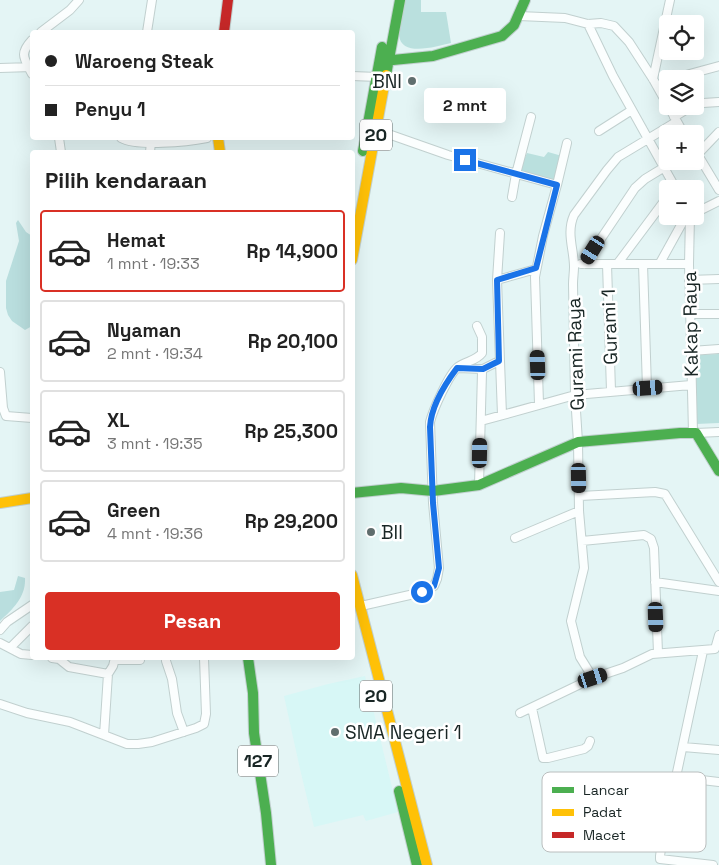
<!DOCTYPE html>
<html lang="id">
<meta charset="utf-8">
<style>
:root{--surface:#fff;--page:#f2f2f2;--text:#222;--muted:#767676;--line:#e0e0e0;--accent:#d93025}
body{margin:0;font-family:"Space Grotesk",sans-serif;background:var(--page);color:var(--text);height:100vh;display:flex;flex-direction:column;font-size:19px;white-space:nowrap}
*{box-sizing:border-box;margin:0}
p{font-size:16px;color:var(--muted)}
.icon{flex:none;width:28px;height:28px;fill:none;stroke:currentColor;stroke-width:2;stroke-linecap:round;stroke-linejoin:round}
.map{position:relative;flex:1;overflow:hidden}
.panel{position:absolute;left:30px;top:150px;width:325px;height:510px;display:flex;flex-direction:column;background:var(--surface);border-radius:5px;box-shadow:0 5px 20px #0002}
.panel>*{flex:none}
.hud{position:absolute;left:30px;top:30px;width:325px;height:110px;border-radius:5px;box-shadow:0 5px 20px #0002;display:grid;align-content:center;height:110px;padding:0 15px;background:var(--surface)}
.fabs{position:absolute;left:659px;top:15px;display:grid;gap:10px}
.fabs a{display:grid;place-items:center;width:45px;height:45px;border-radius:5px;background:var(--surface);box-shadow:0 5px 20px #0002;font-size:25px}
.end{position:absolute;width:22px;height:22px;margin:-11px;border:6px solid #1a73e8;background:#fff;box-shadow:0 0 0 2px #fff}
.from{border-radius:50%}
.bubble{position:absolute;height:35px;border-radius:5px;background:var(--surface);box-shadow:0 5px 20px #0002;font-size:16px;font-weight:800;line-height:35px;text-align:center}
.car{position:absolute;width:15px;height:30px;margin:-15px -8px;border-radius:6px;box-shadow:0 0 4px 1px #0007;background:linear-gradient(#222 24%,#8ab4d8 0 40%,#222 0 76%,#8ab4d8 0 86%,#222 0)}
.hud b{display:flex;align-items:center;gap:18px;height:48px;font-size:19px}
.hud b+b{border-top:1px solid var(--line)}
.hud i{width:12px;height:12px;background:var(--text)}
ul{padding:0;list-style:none}
li{display:flex;align-items:center;gap:15px;height:82px;margin:0 10px 8px;padding:0 5px;border:2px solid var(--line);border-radius:5px}
li div{flex:1}
li b{display:block;font-size:19px}
li em{font-style:normal;font-weight:800}
li.on{border-color:var(--accent)}
li>.icon{width:45px;height:45px;stroke-width:1.5}
h2{padding:0 15px;font-size:22px;line-height:60px}
.cta{display:flex;gap:10px;margin-top:auto;padding:10px 15px}
.cta a{flex:1;height:58px;border-radius:5px;background:var(--accent);color:#fff;font-size:20px;font-weight:800;line-height:58px;text-align:center}
.map>svg:first-child{display:block}
</style>
<div class="map">
<svg width="719" height="865" viewBox="0 0 719 865">
<rect width="100%" height="100%" fill="#e4f5f5"/>
<!-- built -->
<path fill="#d7f7f6" d="M365,676L398,812L366,821L363,815L314,827L300,769L284,696L328,684Z"/>
<!-- green -->
<path fill="#bae0de" d="M404,0H421V12H446L451,43C437,46 401,58 399,35C398,24 403,11 404,0Z
M548,152L562,156L555,183L518,172L527,153L544,157Z
M719,354V423L696,424L693,355Z"/>
<!-- forest -->
<path fill="#b9dede" d="M18,220L26,232L32,236V326L25,330L12,321L8,315L6,308V281L19,241L16,223Z
M18,576L25,578C26,597 13,609 0,621V592L14,590Z"/>
<g fill="none" stroke-linecap="round" stroke-linejoin="round">
<!-- street casing -->
<g stroke="#c1d0cf" stroke-width="10">
<path id="street" d="M519,16L565,18L588,24L601,23L614,26L629,42L653,79L684,134
M588,24L613,76L676,189
M41,32L70,10L79,0
M147,32L152,0
M32,40C19,54 24,58 32,74
M0,68L32,67
M352,76L378,77
M653,79L670,0
M671,79L719,66
M695,105L703,103L719,102
M674,117L692,106
M374,129L448,155L557,185L543,236L535,277L539,404
M599,131L632,110
M59,138L61,152
M121,138C137,147 187,142 207,138
M695,150L719,190
M150,152L151,142
M698,154L719,132
M557,185L567,143
M512,197L516,174L531,117
M695,213L719,201
M690,216L689,264L693,433
M500,233L497,280L502,415
M618,263L668,196
M660,263L686,216
M581,264H689
M584,264L635,188L645,179L663,168
M607,264L611,391
M643,264L647,388
M497,280L536,269
M689,280L719,279
M690,314H719
M691,351L719,349
M458,368L483,369
M0,372L3,408L6,416L32,418
M481,421L575,395L691,385
M696,433L719,432
M479,485L482,372L483,369L499,361
M580,496L655,492L665,494L719,582
M515,538L579,511
M582,541L644,535L651,539L654,548L658,653
M655,582L719,591
M361,606L423,592L434,586L437,579L439,568L433,503L430,422C433,410 449,374 458,367C466,361 476,361 482,353V337L477,326
M0,630L7,622L32,605
M0,643L21,654L32,655
M10,648L32,626
M703,651L676,777L667,807L660,856V859L713,865
M52,658L59,659L69,667L108,674
M115,660H140
M166,661L172,679L177,713L184,732
M593,678L580,657L571,621L584,568L579,511L578,442L575,395L573,284C573,278 574,273 574,267C574,249 566,233 574,215L607,170L618,157L676,122
M0,704L27,713L70,722L127,744H138L152,742L196,728L204,724L206,714L204,658
M532,708L543,758H548L584,749L588,746L590,741
M520,713L593,678L623,668L652,654L715,649L719,635
M104,735L108,674L113,666L115,658
M683,747L719,750
M676,777L719,782"/>
</g>
<!-- fast casing -->
<g stroke="#c1d0cf" stroke-width="12">
<path id="fast" d="M383,61L433,56L502,36L514,25L525,0
M386,75L400,0
M363,151L382,47
M352,493L401,488L433,491L479,485L578,442L680,433H696L719,471
M248,658L253,693L254,733L266,813L271,865
M399,791L417,865"/>
</g>
<!-- slow casing -->
<g stroke="#c1d0cf" stroke-width="12">
<path id="slow" d="M218,138L220,152
M352,260L386,75
M0,503L32,498
M352,575L427,865"/>
</g>
<!-- jam casing -->
<g stroke="#c1d0cf" stroke-width="12">
<path id="jam" d="M224,32L228,0"/>
</g>
<!-- street -->
<use href="#street" stroke="#fbfefe" stroke-width="8"/>
<!-- fast -->
<use href="#fast" stroke="#4caf50" stroke-width="10"/>
<!-- slow -->
<use href="#slow" stroke="#ffc107" stroke-width="10"/>
<!-- jam -->
<use href="#jam" stroke="#c62828" stroke-width="10"/>
</g>
<g fill="none" stroke-linecap="round" stroke-linejoin="round">
<!-- route -->
<path stroke="#1a73e8" stroke-width="6" d="M422,592L434,586L439,568L433,503L430,427C431,407 445,384 457,368L483,369L499,361L497,280L536,268L557,185L465,160"/>
</g>
<!-- markers -->
<g fill="#606e6e" stroke="#fff" stroke-width="2">
<circle cx="412" cy="81" r="5"/>
<circle cx="371" cy="532" r="5"/>
<circle cx="335" cy="732" r="5"/>
</g>
<g text-anchor="middle" stroke-width="5" stroke-linejoin="round" paint-order="stroke">
<!-- shield labels -->
<g fill="#fff" stroke="#5e6766" stroke-width="1">
<rect x="360" y="119.5" width="32" height="31" rx="4"/>
<rect x="360" y="680.5" width="32" height="31" rx="4"/>
<rect x="238" y="745.5" width="40" height="31" rx="4"/>
</g>
<g font-size="18" font-weight="bold" fill="#192625">
<text x="376" y="141">20</text>
<text x="376" y="702">20</text>
<text x="258" y="767">127</text>
</g>
<!-- poi labels -->
<g font-size="19" fill="#192625" stroke="#fff" text-anchor="start">
<text x="402" y="88" text-anchor="end">BNI</text>
<text x="381" y="539">BII</text>
<text x="345" y="739">SMA Negeri 1</text>
</g>
<!-- street labels -->
<g font-size="19" fill="#192625" stroke="#fff">
<text transform="translate(690 324) rotate(-91)" y="7">Kakap Raya</text>
<text transform="translate(609 327) rotate(-92)" y="7">Gurami 1</text>
<text transform="translate(575 354) rotate(-92)" y="7">Gurami Raya</text>
</g>
</g>
<!-- legend -->
<rect x="542" y="772" width="164" height="80" rx="8" fill="#fff" stroke="#babebe" stroke-width="1"/>
<rect x="552" y="787" width="22" height="6" fill="#4caf50"/>
<rect x="552" y="809" width="22" height="7" fill="#ffc107"/>
<rect x="552" y="832" width="22" height="6" fill="#c62828"/>
<g font-size="14" fill="#192625">
<text x="583" y="795">Lancar</text>
<text x="583" y="817">Padat</text>
<text x="583" y="840">Macet</text>
</g>
</svg>
<div class="fabs">
<a><svg class="icon" aria-label="locate" viewBox="0 0 24 24"><circle cx="12" cy="12" r="6"/><path d="M12 2v4M12 18v4M2 12h4M18 12h4"/></svg></a>
<a><svg class="icon" aria-label="layers" viewBox="0 0 24 24"><path d="M12 4l9 5-9 5-9-5zM3 14l9 5 9-5"/></svg></a>
<a>+</a>
<a>−</a>
</div>
<i class="end from" style="left:422px;top:592px"></i>
<i class="end" style="left:465px;top:160px"></i>
<div class="bubble" style="left:424px;top:88px;width:82px">2 mnt</div>
<i class="car" style="left:593px;top:250px;rotate:212deg"></i>
<i class="car" style="left:538px;top:365px;rotate:358deg"></i>
<i class="car" style="left:648px;top:388px;rotate:86deg"></i>
<i class="car" style="left:480px;top:453px;rotate:1deg"></i>
<i class="car" style="left:579px;top:478px;rotate:179deg"></i>
<i class="car" style="left:656px;top:617px;rotate:178deg"></i>
<i class="car" style="left:593px;top:678px;rotate:72deg"></i>
<div class="hud">
<b><i class="from"></i>Waroeng Steak</b>
<b><i></i>Penyu 1</b>
</div>
<section class="panel">
<h2>Pilih kendaraan</h2>
<ul>
<li class="on"><svg class="icon" aria-label="car" viewBox="0 0 24 24"><path d="M5 17H2v-5l4-1 3-4h7l3 4 3 1v5h-3M9 17h6M6 11h13"/><circle cx="7" cy="17" r="2"/><circle cx="17" cy="17" r="2"/></svg><div><b>Hemat</b><p>1 mnt · 19:33</p></div><em>Rp 14,900</em></li>
<li><svg class="icon" aria-label="car" viewBox="0 0 24 24"><path d="M5 17H2v-5l4-1 3-4h7l3 4 3 1v5h-3M9 17h6M6 11h13"/><circle cx="7" cy="17" r="2"/><circle cx="17" cy="17" r="2"/></svg><div><b>Nyaman</b><p>2 mnt · 19:34</p></div><em>Rp 20,100</em></li>
<li><svg class="icon" aria-label="car" viewBox="0 0 24 24"><path d="M5 17H2v-5l4-1 3-4h7l3 4 3 1v5h-3M9 17h6M6 11h13"/><circle cx="7" cy="17" r="2"/><circle cx="17" cy="17" r="2"/></svg><div><b>XL</b><p>3 mnt · 19:35</p></div><em>Rp 25,300</em></li>
<li><svg class="icon" aria-label="car" viewBox="0 0 24 24"><path d="M5 17H2v-5l4-1 3-4h7l3 4 3 1v5h-3M9 17h6M6 11h13"/><circle cx="7" cy="17" r="2"/><circle cx="17" cy="17" r="2"/></svg><div><b>Green</b><p>4 mnt · 19:36</p></div><em>Rp 29,200</em></li>
</ul>
<div class="cta"><a>Pesan</a></div>
</section>
</div>
